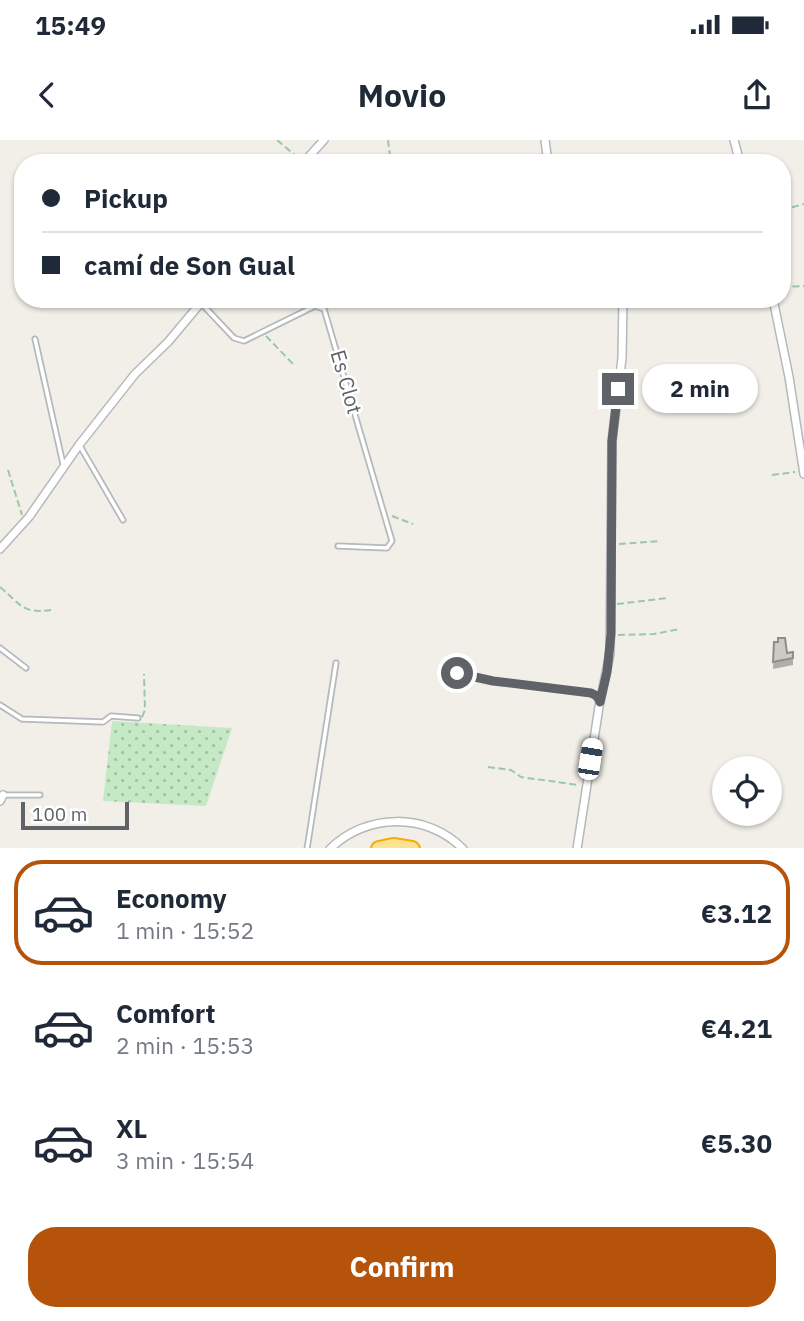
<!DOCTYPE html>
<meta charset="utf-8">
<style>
:root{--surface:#fff;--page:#f6f6f7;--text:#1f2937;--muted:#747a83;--line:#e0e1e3;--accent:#b45309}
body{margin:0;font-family:"IBM Plex Sans",sans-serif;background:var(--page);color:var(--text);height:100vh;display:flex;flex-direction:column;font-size:26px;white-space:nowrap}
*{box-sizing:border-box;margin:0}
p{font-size:23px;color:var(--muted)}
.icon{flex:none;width:38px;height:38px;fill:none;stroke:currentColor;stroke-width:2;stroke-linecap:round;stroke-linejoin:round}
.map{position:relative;height:708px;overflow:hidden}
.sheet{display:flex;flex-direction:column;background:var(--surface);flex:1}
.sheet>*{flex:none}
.guide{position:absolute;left:14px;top:14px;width:777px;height:154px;border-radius:28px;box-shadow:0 2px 5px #0004;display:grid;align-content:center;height:154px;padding:0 28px;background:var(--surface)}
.tools{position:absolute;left:712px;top:616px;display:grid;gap:14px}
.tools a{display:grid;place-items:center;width:70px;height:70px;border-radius:50%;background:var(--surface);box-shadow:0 2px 5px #0004;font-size:35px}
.scale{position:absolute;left:21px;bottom:18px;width:108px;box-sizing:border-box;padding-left:7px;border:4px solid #5f6368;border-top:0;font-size:19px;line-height:24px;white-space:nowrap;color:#5f6368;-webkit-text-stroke:5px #fff;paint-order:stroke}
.end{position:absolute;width:32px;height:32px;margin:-16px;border:9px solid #5f6368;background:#fff;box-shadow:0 0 0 4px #fff}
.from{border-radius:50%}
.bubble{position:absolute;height:49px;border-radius:24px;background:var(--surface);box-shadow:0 2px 5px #0004;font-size:23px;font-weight:800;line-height:49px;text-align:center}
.car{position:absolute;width:21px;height:42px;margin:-21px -10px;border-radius:9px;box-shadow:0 0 5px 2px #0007;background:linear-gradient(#fff 24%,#345 0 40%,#fff 0 76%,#345 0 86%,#fff 0)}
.guide b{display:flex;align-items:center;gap:24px;height:66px;font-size:26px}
.guide b+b{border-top:2px solid var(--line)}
.guide i{width:18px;height:18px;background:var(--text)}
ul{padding:12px 0 0;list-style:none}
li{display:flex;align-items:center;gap:21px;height:105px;margin:0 14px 10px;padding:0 14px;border:4px solid transparent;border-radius:28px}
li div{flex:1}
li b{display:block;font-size:26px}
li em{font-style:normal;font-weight:800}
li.on{border-color:var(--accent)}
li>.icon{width:63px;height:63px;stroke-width:1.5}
.primary-button{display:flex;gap:14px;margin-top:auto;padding:14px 28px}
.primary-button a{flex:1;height:80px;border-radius:28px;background:var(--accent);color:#fff;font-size:28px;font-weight:800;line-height:80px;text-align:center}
.status{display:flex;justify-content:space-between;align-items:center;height:49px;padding:0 35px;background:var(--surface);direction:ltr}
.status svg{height:19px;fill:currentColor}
header{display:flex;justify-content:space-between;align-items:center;height:91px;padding:0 28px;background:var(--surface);font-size:32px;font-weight:800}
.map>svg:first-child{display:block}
</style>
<div class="status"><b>15:49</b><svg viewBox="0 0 49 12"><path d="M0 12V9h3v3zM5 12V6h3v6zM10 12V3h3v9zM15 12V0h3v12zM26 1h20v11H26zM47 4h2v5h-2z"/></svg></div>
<header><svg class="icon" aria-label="back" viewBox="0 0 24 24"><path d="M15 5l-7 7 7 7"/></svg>Movio<svg class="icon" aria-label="share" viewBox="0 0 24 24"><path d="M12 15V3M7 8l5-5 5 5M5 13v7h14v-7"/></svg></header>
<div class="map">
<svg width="804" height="709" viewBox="0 0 804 709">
<defs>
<pattern id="green-dots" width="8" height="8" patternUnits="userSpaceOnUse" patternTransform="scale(1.75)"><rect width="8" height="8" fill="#c5e8c5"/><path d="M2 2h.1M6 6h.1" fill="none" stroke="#a3c0a4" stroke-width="1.8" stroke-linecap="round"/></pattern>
</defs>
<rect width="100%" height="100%" fill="#f1efe8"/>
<!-- green -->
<path fill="url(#green-dots)" d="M112,581L232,588L206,666L103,661Z"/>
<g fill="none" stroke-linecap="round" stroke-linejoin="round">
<!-- lane casing -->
<g stroke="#b5b8bc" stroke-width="7">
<path id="lane" d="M201,163L234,198L244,201L315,166L324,169L392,401L387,408L338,406
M35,199L63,324
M80,306L123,380
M0,508L26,528
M457,532L493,541L591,553L599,560
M0,565L22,579L103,582L111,576L138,578
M5,655H40
M307,709L336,523"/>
</g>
<!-- street casing -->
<g stroke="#b5b8bc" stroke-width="10">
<path id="street" d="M545,0L548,23
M734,0L740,23
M303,23L324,0
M773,159L789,237L804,334
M0,409L29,377L79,305L135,234L168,202L204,159
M0,661L3,655
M330,709C366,673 427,672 463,709
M577,709L599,567L610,514L612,301L622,218L623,159"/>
</g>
<!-- highway casing -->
<g stroke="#f9ab00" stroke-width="18">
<path id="highway" d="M379,709L393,706L412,709"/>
</g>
<!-- path -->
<path stroke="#9cc7a9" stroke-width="2" stroke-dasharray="7 3.5" stroke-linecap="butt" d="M277,0L297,17
M388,0L391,23
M782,70L804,64
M782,147L804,146
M266,196L295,226
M8,330L22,375
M772,335L795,332
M392,376L413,384
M619,404L661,401
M0,447C21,465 23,474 51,470
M617,464L668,458
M618,495L654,494L680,489
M142,577L145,570L144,534
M488,627L511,630L521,637L578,645"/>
<!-- lane -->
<use href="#lane" stroke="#fff" stroke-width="3.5"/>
<!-- street -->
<use href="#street" stroke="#fff" stroke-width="7"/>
<!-- highway -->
<use href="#highway" stroke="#fde293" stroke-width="14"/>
</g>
<!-- wall -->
<path fill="#afaea9" d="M774,502H778L787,513L793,512V525L773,529Z"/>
<!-- building -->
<path fill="#cccac5" stroke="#8f8d8a" stroke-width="2" d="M778,498H785L787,513L793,512V518L773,522L774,502H778Z"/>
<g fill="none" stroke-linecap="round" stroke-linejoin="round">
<!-- route -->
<path stroke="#5f6368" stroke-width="9" d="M457,533L493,541L591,553L597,556L600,562L607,532L611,494L612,301L618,249"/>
</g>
<g text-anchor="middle" stroke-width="5" stroke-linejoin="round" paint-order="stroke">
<!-- street labels -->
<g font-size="21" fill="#5f6368" stroke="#fff">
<text transform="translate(346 242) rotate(74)" y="7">Es Clot</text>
</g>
</g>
</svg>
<div class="tools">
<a><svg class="icon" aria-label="locate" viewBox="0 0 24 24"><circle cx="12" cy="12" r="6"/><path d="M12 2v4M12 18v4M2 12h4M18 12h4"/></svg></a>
</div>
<div class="scale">100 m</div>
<i class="end from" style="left:457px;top:533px"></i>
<i class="end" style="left:618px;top:249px"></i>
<div class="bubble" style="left:642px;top:224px;width:116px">2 min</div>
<i class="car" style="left:590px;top:619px;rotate:9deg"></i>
<div class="guide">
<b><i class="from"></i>Pickup</b>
<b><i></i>camí de Son Gual</b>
</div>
</div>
<section class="sheet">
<ul>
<li class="on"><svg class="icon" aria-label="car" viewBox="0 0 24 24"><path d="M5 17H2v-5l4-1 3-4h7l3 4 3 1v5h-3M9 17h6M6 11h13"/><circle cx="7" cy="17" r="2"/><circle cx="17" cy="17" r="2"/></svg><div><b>Economy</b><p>1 min · 15:52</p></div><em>€3.12</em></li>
<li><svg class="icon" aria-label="car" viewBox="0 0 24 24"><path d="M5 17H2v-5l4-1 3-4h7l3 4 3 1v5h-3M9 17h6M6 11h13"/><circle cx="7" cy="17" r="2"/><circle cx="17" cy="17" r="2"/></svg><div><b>Comfort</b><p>2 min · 15:53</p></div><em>€4.21</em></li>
<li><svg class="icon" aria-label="car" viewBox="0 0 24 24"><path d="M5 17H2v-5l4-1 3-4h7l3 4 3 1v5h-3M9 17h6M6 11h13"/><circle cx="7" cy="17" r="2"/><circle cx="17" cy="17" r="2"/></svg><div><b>XL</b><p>3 min · 15:54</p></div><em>€5.30</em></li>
</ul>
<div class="primary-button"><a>Confirm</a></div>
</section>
